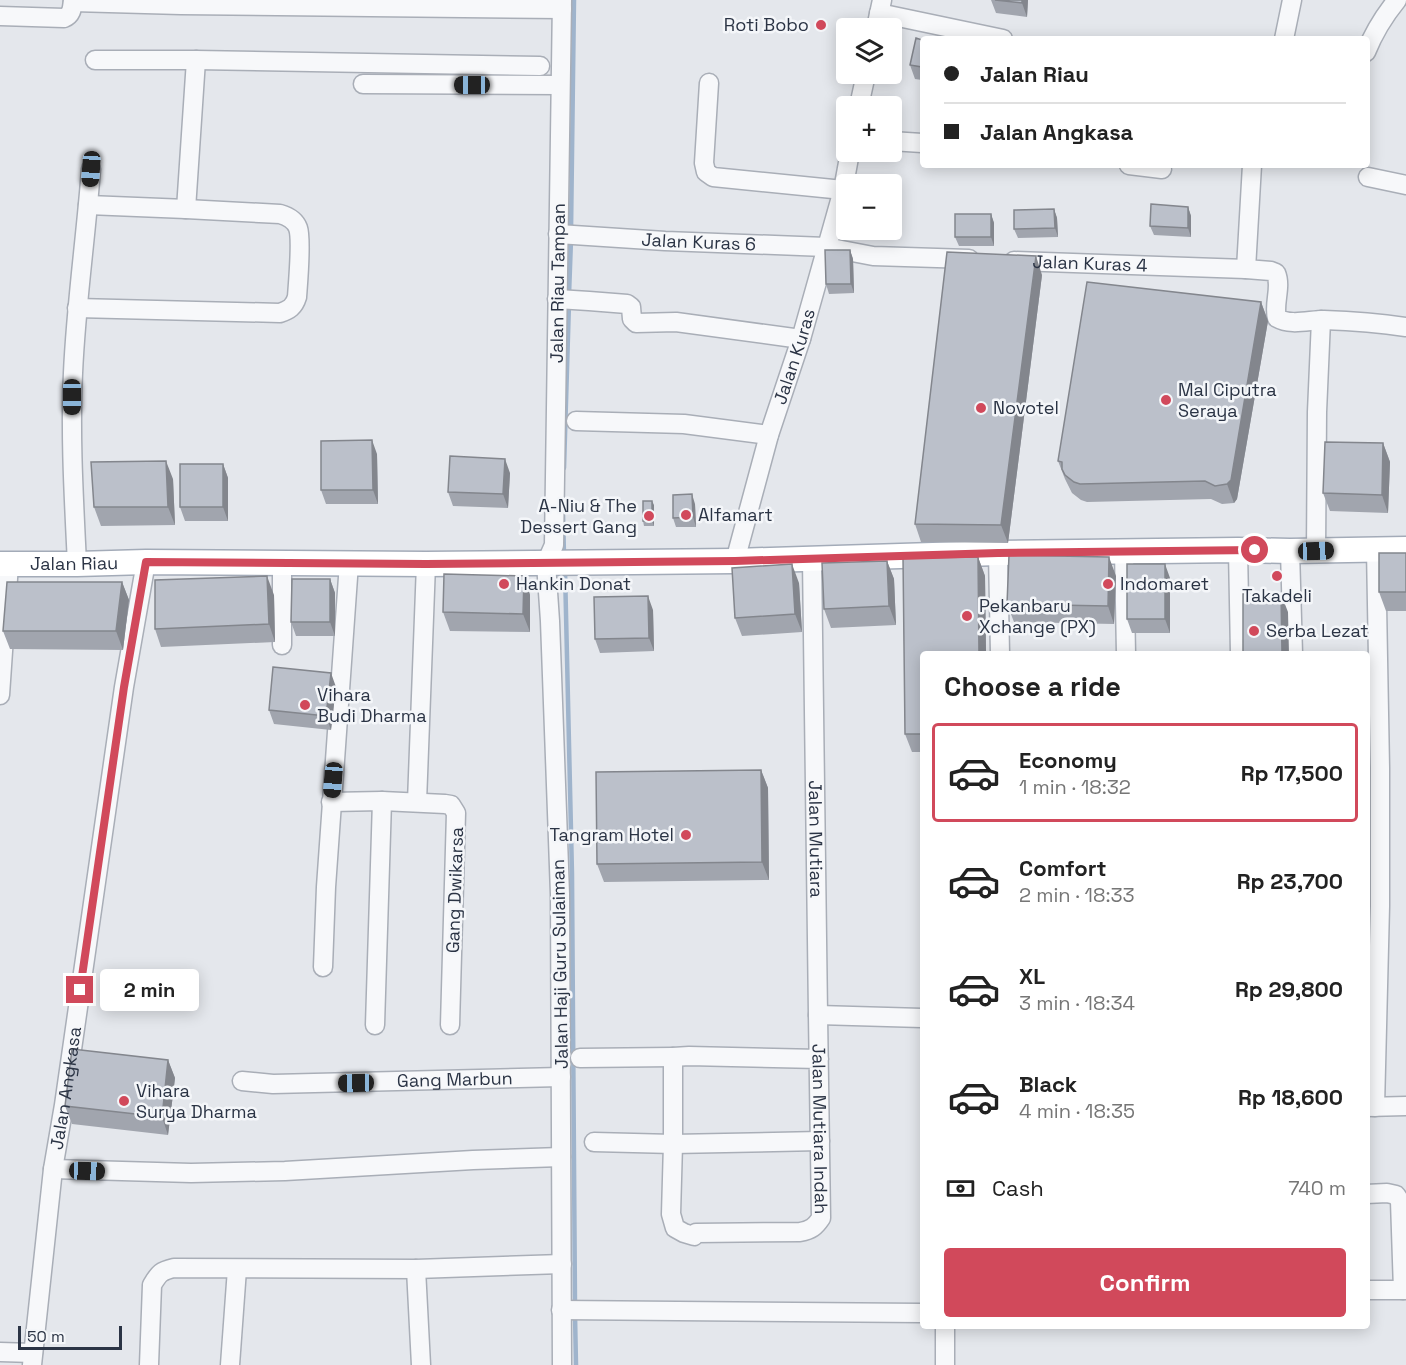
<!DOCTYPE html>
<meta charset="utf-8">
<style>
:root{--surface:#fff;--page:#f6f6f6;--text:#222;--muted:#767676;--line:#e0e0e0;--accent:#d1495b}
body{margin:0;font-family:"Space Grotesk",sans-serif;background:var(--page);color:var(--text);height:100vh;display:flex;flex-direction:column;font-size:22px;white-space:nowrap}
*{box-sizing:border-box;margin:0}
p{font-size:20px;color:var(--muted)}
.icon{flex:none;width:33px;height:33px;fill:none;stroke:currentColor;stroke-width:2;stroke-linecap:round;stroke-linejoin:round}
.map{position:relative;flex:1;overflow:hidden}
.drawer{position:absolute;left:920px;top:651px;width:450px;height:678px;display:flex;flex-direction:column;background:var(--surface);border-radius:6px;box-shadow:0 3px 15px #0003}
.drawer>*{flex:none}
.top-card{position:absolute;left:920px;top:36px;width:450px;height:132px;border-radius:6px;box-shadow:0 3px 15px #0003;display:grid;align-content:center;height:132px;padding:0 24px;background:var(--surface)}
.fabs{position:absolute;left:836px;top:18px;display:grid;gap:12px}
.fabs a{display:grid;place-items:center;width:66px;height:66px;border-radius:6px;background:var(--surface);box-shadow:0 3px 15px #0003;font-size:30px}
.scale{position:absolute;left:18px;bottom:15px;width:104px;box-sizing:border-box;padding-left:6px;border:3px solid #2b3445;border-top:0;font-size:16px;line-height:21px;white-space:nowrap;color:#2b3445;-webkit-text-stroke:4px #f4f6f9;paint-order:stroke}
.end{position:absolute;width:27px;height:27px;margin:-14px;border:8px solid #d1495b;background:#fff;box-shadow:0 0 0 3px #fff}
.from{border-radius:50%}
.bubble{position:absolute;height:42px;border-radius:6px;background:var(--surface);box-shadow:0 3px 15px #0003;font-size:20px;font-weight:600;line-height:42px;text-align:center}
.car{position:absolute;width:18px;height:36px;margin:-18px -9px;border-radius:8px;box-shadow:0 0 4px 2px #0007;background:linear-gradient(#222 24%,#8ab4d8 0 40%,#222 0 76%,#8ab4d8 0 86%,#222 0)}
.top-card b{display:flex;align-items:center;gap:21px;height:57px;font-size:22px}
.top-card b+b{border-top:2px solid var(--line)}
.top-card i{width:15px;height:15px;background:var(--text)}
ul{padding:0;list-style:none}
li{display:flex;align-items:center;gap:18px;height:99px;margin:0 12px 9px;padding:0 12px;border:3px solid transparent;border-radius:6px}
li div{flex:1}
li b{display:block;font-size:22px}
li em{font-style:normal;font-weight:600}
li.on{border-color:var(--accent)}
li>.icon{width:54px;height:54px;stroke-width:1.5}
h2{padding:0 24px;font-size:27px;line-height:72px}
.pay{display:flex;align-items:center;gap:15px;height:66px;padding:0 24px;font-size:22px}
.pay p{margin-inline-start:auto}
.button{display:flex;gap:12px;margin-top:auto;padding:12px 24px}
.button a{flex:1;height:69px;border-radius:6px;background:var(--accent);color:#fff;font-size:24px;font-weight:600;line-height:69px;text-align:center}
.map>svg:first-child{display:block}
</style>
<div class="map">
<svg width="1406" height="1365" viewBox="0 0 1406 1365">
<rect width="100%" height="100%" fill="#e4e7ec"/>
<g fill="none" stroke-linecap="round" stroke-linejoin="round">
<!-- stream -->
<path stroke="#9fb4cc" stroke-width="4.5" d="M571,232L574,0
M569,295L571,240
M564,468L569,303
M563,513L564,555
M565,570L572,874L575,1305
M575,1314L576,1365"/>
<!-- minor casing -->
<g stroke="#a9aeb7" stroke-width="21">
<g id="minor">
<path d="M73,2L181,5L562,9"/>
<path d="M879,13L1003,39"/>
<path d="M0,16L64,18C72,15 72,8 73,0"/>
<path d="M876,28L882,0"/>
<path d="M1284,39L1292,0"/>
<path d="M1366,52C1374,32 1384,16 1397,0"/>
<path d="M95,60H196L540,66"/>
<path d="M709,83L704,163L706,172L713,177L843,190"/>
<path d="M363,84L560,85"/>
<path d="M859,106L866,74"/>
<path d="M891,141L922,143"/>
<path d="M1129,165L1162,169"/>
<path d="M1252,165L1246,269L1271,271L1276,273C1282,287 1273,304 1277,318C1291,326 1309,320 1324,320C1352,321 1379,323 1406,327"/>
<path d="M1368,177L1406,185"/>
<path d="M186,209L196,60"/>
<path id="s1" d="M558,234L665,241L826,247L873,256L969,259"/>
<path id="s2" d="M1014,261L1246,269"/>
<path d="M557,299L589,301L627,304L631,307L632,319L636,323L676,322L801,339"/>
<path d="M77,308L280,313C289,310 294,307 297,297C298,283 302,239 298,228C295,220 287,216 280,214L186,209L88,205"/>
<path d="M576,421L684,424L769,435"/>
<path d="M1238,550L1240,654"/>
<path d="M1124,551L1126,654"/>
<path d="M1290,551L1293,654"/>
<path d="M1316,551L1317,412L1321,320"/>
<path d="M998,553L1000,654"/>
<path id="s3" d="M812,559L818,1015L821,1218C815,1227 811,1230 800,1232L696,1233L694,1236L684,1233L675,1228L671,1214L673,1144V1057L689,1056L819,1059"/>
<path id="s4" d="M735,561L769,435L801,339L843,190L850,152"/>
<path d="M282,562V645"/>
<path d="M77,564C74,501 70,437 73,373C76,304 86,237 91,169"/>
<path d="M0,695L9,564"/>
<path d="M331,802L382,801L445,804L451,805L456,813L450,1025"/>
<path d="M417,802L426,564"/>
<path d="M323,967L326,887L349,563"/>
<path d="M818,1015L922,1018"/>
<path d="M375,1025L382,801"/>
<path d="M580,1058L673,1057"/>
<path id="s5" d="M242,1081L273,1084L561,1077"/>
<path d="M1366,1107L1406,1106"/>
<path d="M1375,1107L1380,906V768L1376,549"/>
<path d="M594,1142L673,1144L820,1141"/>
<path d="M53,1169L191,1173L285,1171L473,1160L561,1157"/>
<path d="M1366,1194L1387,1193L1396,1195L1400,1201L1403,1290"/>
<path d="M416,1269L421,1365"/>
<path d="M1366,1290H1406"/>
<path d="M561,1310L922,1313"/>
<path d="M945,1326V1365"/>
<path d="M0,1352L33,1353"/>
<path id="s6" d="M32,1365L53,1169L64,1105L124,687L146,562"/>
<path d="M149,1365L152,1285C159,1273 161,1271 174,1268L416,1269L562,1264"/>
<path d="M230,1365L237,1269"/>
<path id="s7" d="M562,1365L560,894L550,621L546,563L554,545L562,0"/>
</g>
</g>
<!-- major casing -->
<g stroke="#a3abb8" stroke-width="27">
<g id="major">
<path id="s8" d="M0,564H77L146,562L426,564L735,561L998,553L1238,550L1290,551L1406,549"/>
</g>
</g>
<!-- minor -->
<use href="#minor" stroke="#f7f8fa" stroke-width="18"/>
<!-- major -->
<use href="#major" stroke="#fff" stroke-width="24"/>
</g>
<!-- wall -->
<path fill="#a1a5ae" d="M991,0H1028L1027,17L996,13Z
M922,40V80L915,79L910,65Z
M1188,207L1191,216V237L1154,235L1150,226Z
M1054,209L1057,218L1058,237L1018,238L1014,229Z
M991,214L994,223V246H959L955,237Z
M850,250L853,259L854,293L829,294L826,284Z
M1042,275L1008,543L921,542L915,524Z
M1261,302L1268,321L1237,499L1234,503L1222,504L1211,499L1087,502L1081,500L1072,493L1065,479L1058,461Z
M1383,443L1390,462L1388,513L1330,511L1323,493Z
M377,454L378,504H326L321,490Z
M223,464L228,478V521H185L180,507Z
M510,473L508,508L453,506L448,492Z
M173,479L175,525L101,526L94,507Z
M695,504L696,527H676L673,518Z
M654,505V526H644L643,521Z
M1406,553V611H1386L1379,592Z
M978,557L985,576L986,654H922V752H912L905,734L903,558Z
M887,561L894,579L896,625L831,628L824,609Z
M524,576L530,595V632L450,631L443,612Z
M1116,576L1114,624L1014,622L1007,604Z
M1170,578V633H1132L1127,619Z
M330,579L335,593V636H296L291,622Z
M122,582L129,600L123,650L10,649L3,631Z
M799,583L802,632L742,636L735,618Z
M274,595L275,642L161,647L155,629Z
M653,610L654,651L600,653L595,639Z
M336,687L331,730L274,724L269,710Z
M761,770L768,788L769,880L604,882L597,864Z
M168,1060L175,1078L168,1135L72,1124L65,1106Z"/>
<!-- shaded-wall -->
<path fill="#83868d" d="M1022,0H1028L1027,17L1022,3Z
M1188,207L1191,216V237L1188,228Z
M1054,209L1057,218L1058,237L1055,228Z
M991,214L994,223V246L991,237Z
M850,250L853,259L854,293L851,284Z
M1036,256L1042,275L1008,543L1001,525Z
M1261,302L1268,321L1237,499L1234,503L1227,484Z
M372,440L377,454L378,504L373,490Z
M1383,443L1390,462L1388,513L1382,495Z
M505,459L510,473L508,508L503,494Z
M166,461L173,479L175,525L168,507Z
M223,464L228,478V521L223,507Z
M692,494L695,504L696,527L693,517Z
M652,501L654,505V526L652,521Z
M978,557L985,576L986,654H979Z
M1109,557L1116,576L1114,624L1108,606Z
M887,561L894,579L896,625L889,606Z
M792,564L799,583L802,632L795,614Z
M1165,564L1170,578V633L1165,619Z
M267,576L274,595L275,642L269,624Z
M524,576L530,595V632L523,614Z
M330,579L335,593V636L330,622Z
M122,582L129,600L123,650L116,631Z
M1281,594L1288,612L1289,654H1282Z
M648,596L653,610L654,651L649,638Z
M331,673L336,687L331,730L326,716Z
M761,770L768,788L769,880L762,862Z
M168,1060L175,1078L168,1135L162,1117Z"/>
<!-- building -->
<path fill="#bbc0ca" stroke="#83868d" stroke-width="1.5" d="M995,0H1022V3Z
M916,38L922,40V67L910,65Z
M1151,204L1188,207V228L1150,226Z
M1054,209L1055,228L1014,229V210Z
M955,214H991V237H955Z
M825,250H850L851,284H826Z
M947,252L1036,256L1001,525L915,524Z
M1087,282L1261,302L1231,480L1227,484L1215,486L1205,481L1080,484L1074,482L1065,475L1062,469V462L1058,461Z
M372,440L373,490H321V441Z
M1325,442L1383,443L1382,495L1323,493Z
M450,456L505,459L503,494L448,492Z
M166,461L168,507H94L91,462Z
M180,464H223V507H180Z
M692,494L693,517L673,518V495Z
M643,501H652V521H643Z
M1379,553H1406V592H1379Z
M1009,555L1109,557L1108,606L1007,604Z
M978,557L979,654H922V734H905L903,558Z
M887,561L889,606L824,609L822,563Z
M792,564L795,614L735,618L732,568Z
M1127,564H1165V619H1127Z
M444,574L524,576L523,614L443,612Z
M267,576L269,624L155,629V580Z
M292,579H330V622H291Z
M7,582H122L116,631H3Z
M1243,594H1281L1282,654H1243Z
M648,596L649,638L595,639L594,597Z
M273,667L331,673L326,716L269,710Z
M761,770L762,862L597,864L596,772Z
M72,1049L168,1060L162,1117L65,1106Z"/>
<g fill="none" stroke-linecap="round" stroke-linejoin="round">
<!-- route -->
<path stroke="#d1495b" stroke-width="8" d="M80,990L124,687L146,562L426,564L735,561L998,553L1255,550"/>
</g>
<!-- markers -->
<g fill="#d1495b" stroke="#f4f6f9" stroke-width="2">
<circle cx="821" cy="25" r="6"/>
<circle cx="1166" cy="400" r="6"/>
<circle cx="981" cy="408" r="6"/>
<circle cx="686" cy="515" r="6"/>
<circle cx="649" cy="516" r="6"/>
<circle cx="1277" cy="576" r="6"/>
<circle cx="504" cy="584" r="6"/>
<circle cx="1108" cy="584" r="6"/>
<circle cx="967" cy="616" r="6"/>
<circle cx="1254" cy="631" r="6"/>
<circle cx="305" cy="705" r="6"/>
<circle cx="686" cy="835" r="6"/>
<circle cx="124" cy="1101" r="6"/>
</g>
<g text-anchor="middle" stroke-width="5" stroke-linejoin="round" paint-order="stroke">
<!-- poi labels -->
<g font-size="18" fill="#2b3445" stroke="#f4f6f9" text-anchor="start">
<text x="809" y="31" text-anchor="end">Roti Bobo</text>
<text x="1178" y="396">Mal Ciputra<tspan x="1178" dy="21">Seraya</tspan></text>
<text x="993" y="414">Novotel</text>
<text x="637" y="512" text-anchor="end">A-Niu &amp; The<tspan x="637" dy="21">Dessert Gang</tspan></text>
<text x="698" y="521">Alfamart</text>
<text x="516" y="590">Hankin Donat</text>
<text x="1120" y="590">Indomaret</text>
<text x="1277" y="602" text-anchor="middle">Takadeli</text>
<text x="979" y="612">Pekanbaru<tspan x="979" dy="21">Xchange (PX)</tspan></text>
<text x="1266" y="637">Serba Lezat</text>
<text x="317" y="701">Vihara<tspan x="317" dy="21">Budi Dharma</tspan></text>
<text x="674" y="841" text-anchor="end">Tangram Hotel</text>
<text x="136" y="1097">Vihara<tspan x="136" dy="21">Surya Dharma</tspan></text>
</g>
<!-- street labels -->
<g font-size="18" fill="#2b3445" stroke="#f4f6f9">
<text dy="6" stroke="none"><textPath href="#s1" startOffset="141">Jalan Kuras 6</textPath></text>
<text dy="6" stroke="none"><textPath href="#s2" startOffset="76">Jalan Kuras 4</textPath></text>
<text dy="6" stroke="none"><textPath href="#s7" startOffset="1084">Jalan Riau Tampan</textPath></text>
<text dy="6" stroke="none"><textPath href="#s4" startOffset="213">Jalan Kuras</textPath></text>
<text dy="6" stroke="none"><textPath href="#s8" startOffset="74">Jalan Riau</textPath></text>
<text dy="6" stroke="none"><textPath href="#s3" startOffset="280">Jalan Mutiara</textPath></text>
<text transform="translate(455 890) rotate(-88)" y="6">Gang Dwikarsa</text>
<text transform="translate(560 964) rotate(-91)" y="6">Jalan Haji Guru Sulaiman</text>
<text dy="6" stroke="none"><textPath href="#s5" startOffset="213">Gang Marbun</textPath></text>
<text dy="6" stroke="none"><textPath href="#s6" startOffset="279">Jalan Angkasa</textPath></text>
<text dy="6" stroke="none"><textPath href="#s3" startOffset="570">Jalan Mutiara Indah</textPath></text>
</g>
</g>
</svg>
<div class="fabs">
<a><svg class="icon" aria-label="layers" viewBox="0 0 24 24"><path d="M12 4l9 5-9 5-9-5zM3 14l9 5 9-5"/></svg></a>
<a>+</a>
<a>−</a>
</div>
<div class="scale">50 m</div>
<i class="end from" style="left:1255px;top:550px"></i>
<i class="end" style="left:80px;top:990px"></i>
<div class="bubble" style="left:100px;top:969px;width:99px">2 min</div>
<i class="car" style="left:472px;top:85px;rotate:270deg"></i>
<i class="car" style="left:91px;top:169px;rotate:184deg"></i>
<i class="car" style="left:72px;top:397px;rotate:180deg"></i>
<i class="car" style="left:1316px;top:551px;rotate:88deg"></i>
<i class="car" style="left:333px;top:780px;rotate:185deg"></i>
<i class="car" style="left:356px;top:1083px;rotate:269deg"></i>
<i class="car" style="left:87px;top:1171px;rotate:92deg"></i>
<div class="top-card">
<b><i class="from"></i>Jalan Riau</b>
<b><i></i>Jalan Angkasa</b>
</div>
<section class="drawer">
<h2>Choose a ride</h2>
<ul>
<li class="on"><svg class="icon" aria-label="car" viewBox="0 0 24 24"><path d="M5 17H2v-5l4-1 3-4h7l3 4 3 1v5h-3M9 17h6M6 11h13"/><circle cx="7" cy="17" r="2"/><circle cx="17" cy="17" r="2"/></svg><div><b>Economy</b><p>1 min · 18:32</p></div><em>Rp 17,500</em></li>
<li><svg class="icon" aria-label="car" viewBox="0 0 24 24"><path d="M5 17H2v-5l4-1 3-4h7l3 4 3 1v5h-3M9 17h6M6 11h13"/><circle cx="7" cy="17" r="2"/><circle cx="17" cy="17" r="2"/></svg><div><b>Comfort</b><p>2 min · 18:33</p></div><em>Rp 23,700</em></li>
<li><svg class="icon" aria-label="car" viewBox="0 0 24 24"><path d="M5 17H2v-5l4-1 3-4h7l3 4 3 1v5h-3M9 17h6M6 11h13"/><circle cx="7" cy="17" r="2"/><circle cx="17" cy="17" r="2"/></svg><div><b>XL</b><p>3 min · 18:34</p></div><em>Rp 29,800</em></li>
<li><svg class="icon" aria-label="car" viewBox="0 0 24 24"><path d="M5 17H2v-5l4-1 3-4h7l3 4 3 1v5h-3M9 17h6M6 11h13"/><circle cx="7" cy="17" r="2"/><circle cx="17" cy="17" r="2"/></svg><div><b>Black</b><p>4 min · 18:35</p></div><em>Rp 18,600</em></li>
</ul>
<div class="pay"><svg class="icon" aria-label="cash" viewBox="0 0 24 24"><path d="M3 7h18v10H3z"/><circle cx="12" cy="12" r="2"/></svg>Cash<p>740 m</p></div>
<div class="button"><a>Confirm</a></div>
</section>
</div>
